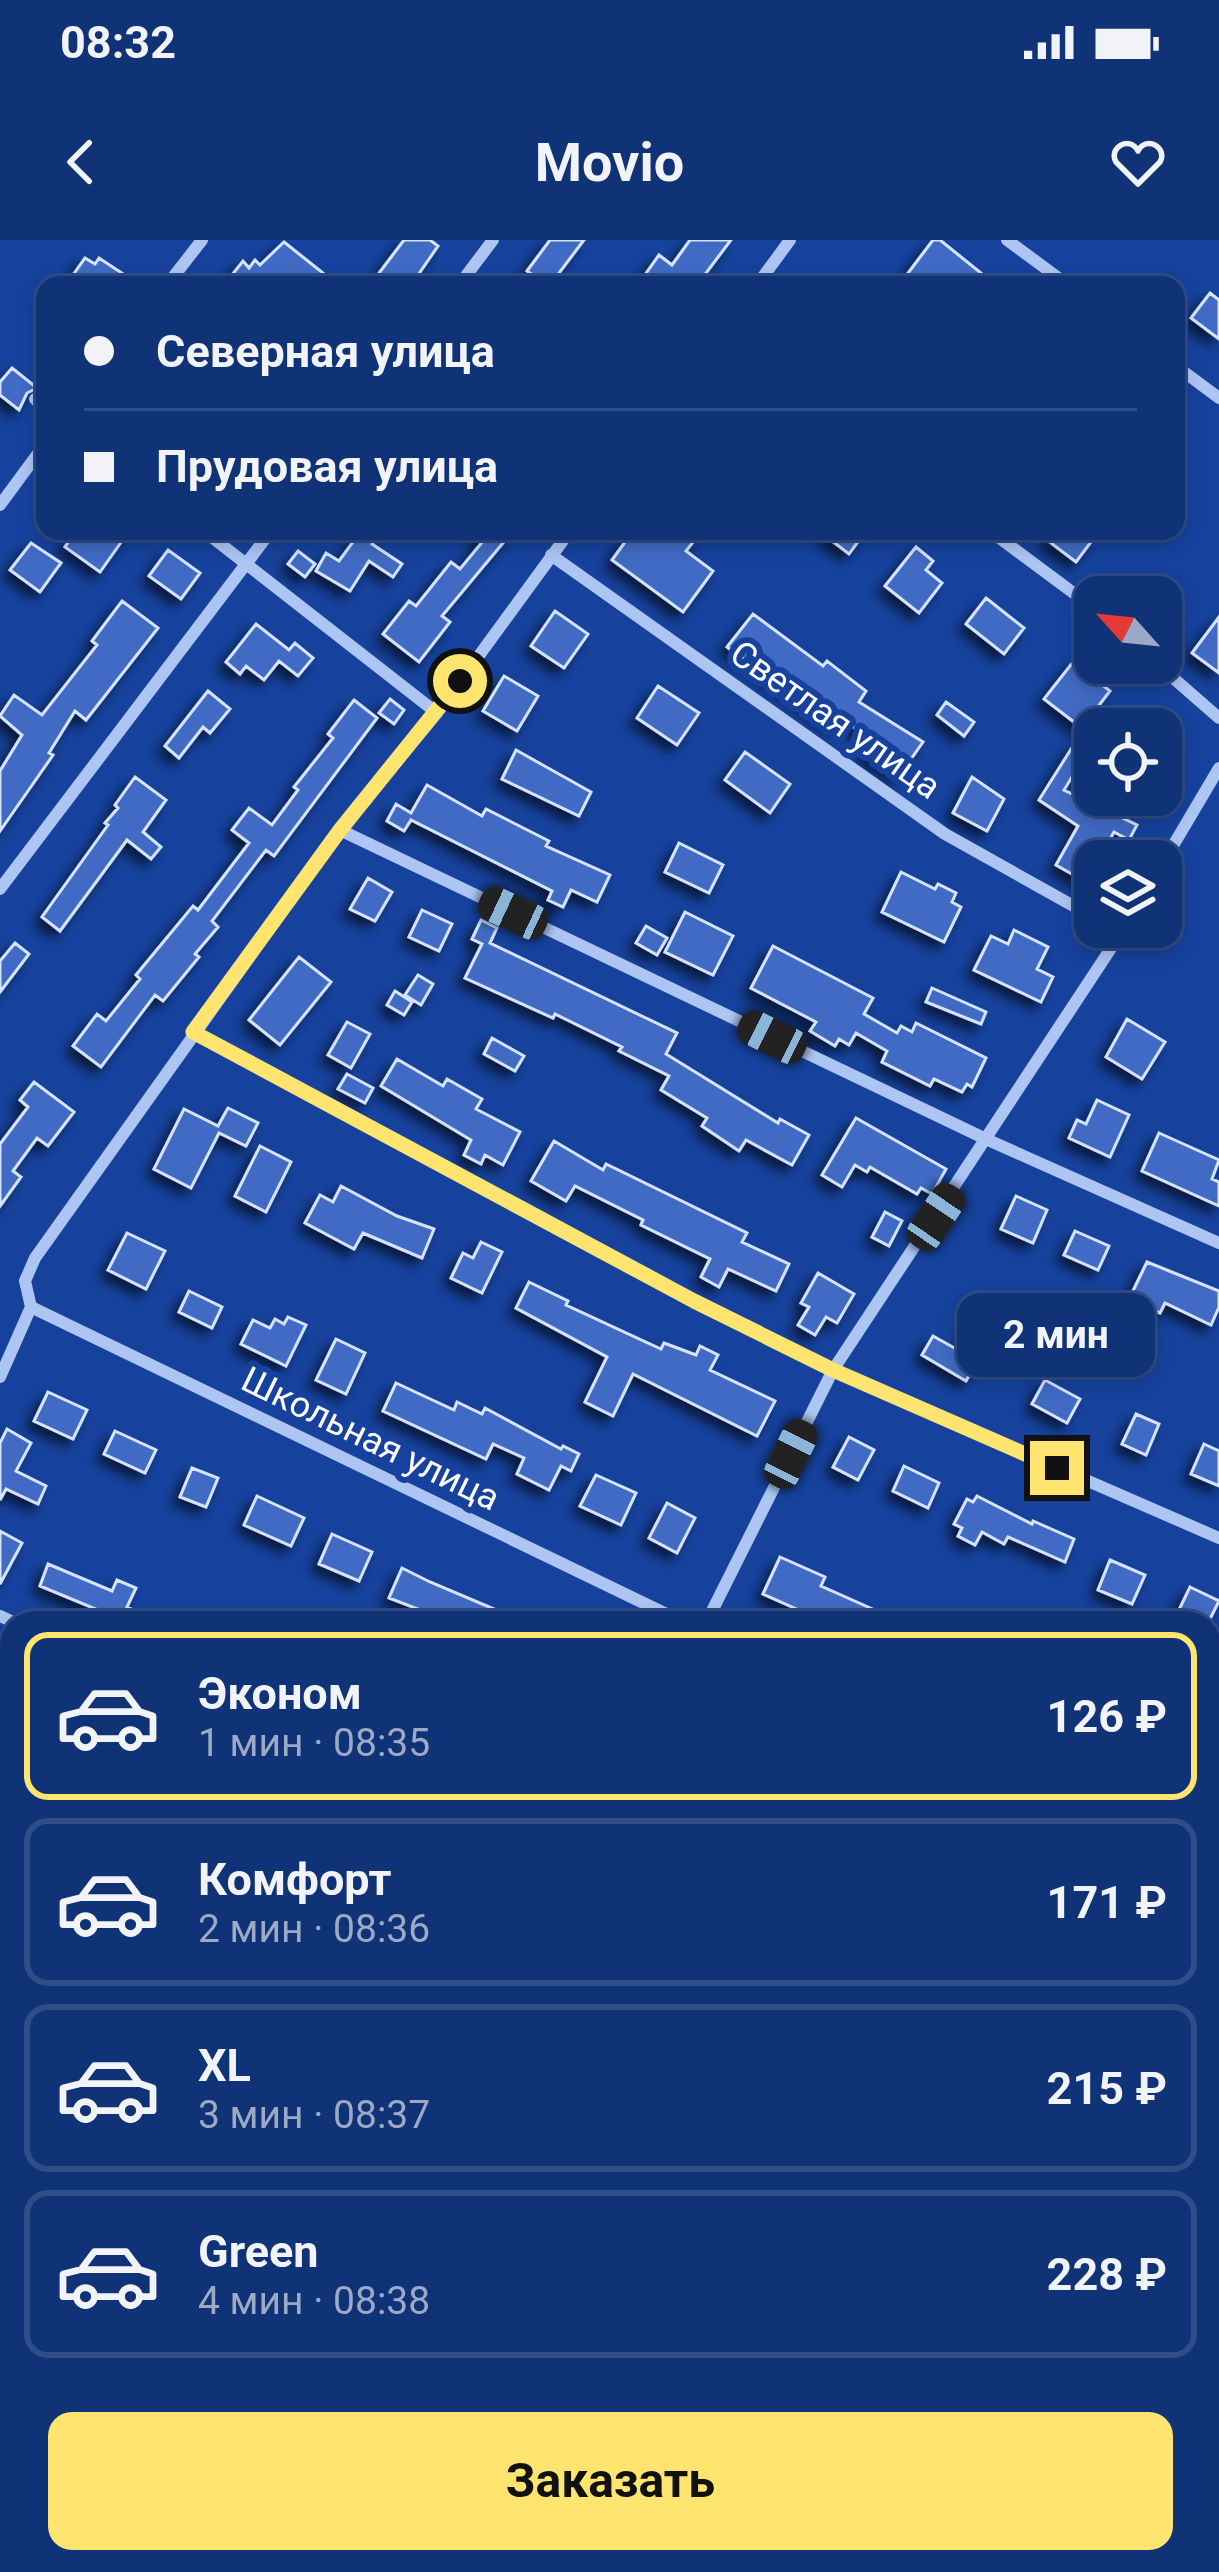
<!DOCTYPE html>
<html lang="ru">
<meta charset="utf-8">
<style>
:root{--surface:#103276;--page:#193a7b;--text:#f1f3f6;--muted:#9caac5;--line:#304d88;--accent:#ffe56f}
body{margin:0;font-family:Roboto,sans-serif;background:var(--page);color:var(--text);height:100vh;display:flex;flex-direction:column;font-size:45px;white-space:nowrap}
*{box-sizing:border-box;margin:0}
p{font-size:39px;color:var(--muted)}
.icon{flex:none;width:66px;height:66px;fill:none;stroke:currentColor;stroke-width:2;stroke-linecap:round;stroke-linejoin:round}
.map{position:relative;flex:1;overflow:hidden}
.details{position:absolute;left:0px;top:1371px;width:1221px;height:963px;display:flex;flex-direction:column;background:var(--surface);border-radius:36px 36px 0 0;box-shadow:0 6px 18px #0003,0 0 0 3px var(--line)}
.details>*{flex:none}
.hud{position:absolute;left:36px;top:36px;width:1149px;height:264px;border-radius:24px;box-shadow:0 6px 18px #0003,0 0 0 3px var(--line);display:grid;align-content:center;height:264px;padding:0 48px;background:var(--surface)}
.needle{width:78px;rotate:297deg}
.fabs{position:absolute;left:1074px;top:336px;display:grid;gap:24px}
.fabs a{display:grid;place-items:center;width:108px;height:108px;border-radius:24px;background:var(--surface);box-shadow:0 6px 18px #0003,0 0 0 3px var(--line);font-size:60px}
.end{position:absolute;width:54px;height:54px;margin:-27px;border:15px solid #ffe56f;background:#111;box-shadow:0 0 0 6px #111}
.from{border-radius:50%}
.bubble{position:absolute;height:84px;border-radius:24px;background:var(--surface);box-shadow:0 6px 18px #0003,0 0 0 3px var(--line);font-size:39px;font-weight:700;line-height:84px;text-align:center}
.car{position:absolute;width:36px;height:72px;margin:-36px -18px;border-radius:15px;box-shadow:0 0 9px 3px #0007;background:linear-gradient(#222 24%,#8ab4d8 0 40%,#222 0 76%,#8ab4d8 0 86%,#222 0)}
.hud b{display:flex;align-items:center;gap:42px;height:114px;font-size:45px}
.hud b+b{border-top:3px solid var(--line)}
.hud i{width:30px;height:30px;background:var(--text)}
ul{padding:21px 0 0;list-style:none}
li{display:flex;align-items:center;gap:36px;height:168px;margin:0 24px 18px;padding:0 24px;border:6px solid var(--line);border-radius:24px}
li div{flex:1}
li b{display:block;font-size:45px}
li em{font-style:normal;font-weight:700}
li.selected{border-color:var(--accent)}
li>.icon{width:108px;height:108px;stroke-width:1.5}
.cta{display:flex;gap:24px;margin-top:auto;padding:24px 48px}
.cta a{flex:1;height:138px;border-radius:24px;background:var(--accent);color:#111;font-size:48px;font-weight:700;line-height:138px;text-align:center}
.status{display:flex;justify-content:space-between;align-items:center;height:84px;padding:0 60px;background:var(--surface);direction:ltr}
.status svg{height:33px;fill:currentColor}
header{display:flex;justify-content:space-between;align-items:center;height:156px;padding:0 48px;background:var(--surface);font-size:54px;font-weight:700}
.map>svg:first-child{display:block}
</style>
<div class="status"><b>08:32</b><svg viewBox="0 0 49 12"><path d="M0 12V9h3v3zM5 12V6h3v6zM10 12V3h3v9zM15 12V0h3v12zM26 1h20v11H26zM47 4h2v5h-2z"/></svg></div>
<header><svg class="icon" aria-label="back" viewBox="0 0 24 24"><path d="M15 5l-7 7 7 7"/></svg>Movio<svg class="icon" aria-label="heart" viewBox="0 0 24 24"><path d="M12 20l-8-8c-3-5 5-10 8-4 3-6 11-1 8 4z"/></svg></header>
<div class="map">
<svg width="1219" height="2332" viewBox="0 0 1219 2332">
<defs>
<filter id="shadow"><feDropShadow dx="-7" dy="7" stdDeviation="6" flood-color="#0009"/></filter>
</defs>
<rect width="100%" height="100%" fill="#16429d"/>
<!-- park -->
<path fill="#295bba" d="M1219,2213V2332H1174L1157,2322H1209V2229Z"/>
<!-- building -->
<path fill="#3f6bc3" stroke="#d5e3fd" stroke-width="3" filter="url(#shadow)" d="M404,0H430L438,6L411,45H370Z
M550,0H584L550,45H531L537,38L527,31Z
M690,0H731L697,45H651L642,39L659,15L672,25Z
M933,0H940L981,33L972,45H899Z
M284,2L323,33L314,45H224L243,21L249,28L255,20L260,25Z
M85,18L95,24L99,18L140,45H66Z
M1210,53L1219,60V99L1191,78Z
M12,128L37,148L27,153L19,170L0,155V142Z
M76,291H129L100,332L65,307Z
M361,291H381L372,304L402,324L393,337L369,321L350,351L316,331L326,313L339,321Z
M473,291H513L442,376L450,382L419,422L383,394L409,361L416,366L451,322L460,329L484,300Z
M633,291H702L686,311L713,331L683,372L612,320Z
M819,291H866L849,314Z
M1054,291H1085L1094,298L1076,322L1047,300Z
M31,303L61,323L40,352L10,330Z
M916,307L933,321L926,330L942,343L919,373L885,346Z
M168,310L200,333L181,359L149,336Z
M298,311L315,324L305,337L288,324Z
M986,358L1024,388L1004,414L966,384Z
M122,361L158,388L86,480L75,471L49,513L53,515L0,591V531L22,495L0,476L14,455L42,475L97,405L92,401Z
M555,371L588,394L564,428L531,406Z
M753,374L823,426L827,421L866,451L859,462L923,502L899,536L864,512L872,500L842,479L836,487L727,407Z
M1219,377V433L1192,413Z
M256,384L289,410L295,403L313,418L298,436L279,421L264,440L246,426L240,434L226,422Z
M1073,422L1110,451L1093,473L1115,489H1083L1044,459Z
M504,436L538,456L517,491L483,471Z
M658,446L699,473L677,505L637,478Z
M208,451L230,469L210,493L203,487L179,518L165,506Z
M390,459L404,470L394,484L379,473Z
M354,460L377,478L274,616L266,610L212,681L218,687L195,714L199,717L163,761L155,755L101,827L73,806L97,774L106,781L140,739L136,735L193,666L198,670L249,603L232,590L249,568L272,585L298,550L294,547L333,498L328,494Z
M946,462L974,482L964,496L937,475Z
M1073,506L1086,514L1064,550L1137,585L1129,600L1114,592L1086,642L1056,625L1078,586L1039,560Z
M516,510L591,552L579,576L502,539Z
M745,512L790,544L770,573L725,540Z
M135,537L166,560L143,592L161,607L151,619L127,600L60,691L42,677L108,585L105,583L118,568L115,565Z
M972,537L1004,559L987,591L953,573Z
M427,545L482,576L486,569L549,601L546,606L610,635L597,662L571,650L563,667L548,660L552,651L411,580L404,591L387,581L396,564L411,573Z
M679,603L723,625L709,653L665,632Z
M901,632L935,649L938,644L956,653L952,662L961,667L944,702L882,672Z
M368,638L392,652L375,681L350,669Z
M422,670L452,684L439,711L409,697Z
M685,672L733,696L713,735L665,712Z
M481,680L497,688L490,703L677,793L666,814L778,883L780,879L809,895L792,925L746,900L739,911L702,886L707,878L661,850L669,836L619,811L622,807L555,774L553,778L465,738L482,704L472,699Z
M646,686L667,698L657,715L636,703Z
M1014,690L1048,707L1037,729L1053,737L1041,762L974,730L991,696L1008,704Z
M15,703L29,714L0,752V721Z
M773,706L873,758L864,774L897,793L901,786L912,792L916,783L986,818L972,847L967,844L962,852L934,839L930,846L882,822L887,811L856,793L849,805L839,799L835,806L810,791L816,782L751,748Z
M299,717L331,742L280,805L249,780Z
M418,735L433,744L421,765L405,755Z
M932,748L986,772L981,784L926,762Z
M395,751L412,762L404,775L387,765Z
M1127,779L1165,802L1142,839L1106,817Z
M347,782L370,794L351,828L328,815Z
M492,798L524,816L515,831L484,814Z
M397,819L443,846L447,839L482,859L476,869L520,892L503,925L485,915L481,924L464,915L471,900L381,846Z
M347,834L373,848L365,863L338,849Z
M34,842L74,872L48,906L37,898L13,931L21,937L0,966V904L28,867L20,860Z
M1097,860L1129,875L1110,917L1069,898L1077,880L1086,884Z
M228,868L258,883L246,906L219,893L191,948L154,929L184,869L218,886Z
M856,878L946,929L932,954L921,948L917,954L870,927L867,932L855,925L842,947L822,935Z
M1159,893L1219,920L1212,939L1219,942V966L1142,931Z
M554,901L603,930L606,924L747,993L742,1002L789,1024L776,1051L728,1029L719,1047L701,1037L710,1019L641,985L643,980L575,946L566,961L531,941Z
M260,906L291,922L266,972L235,956Z
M341,946L397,976L434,989L422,1018L363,993L354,1009L305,983L320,955L333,962Z
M1016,956L1047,970L1033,1003L1001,989Z
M885,972L902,981L889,1006L872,997Z
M1075,991L1109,1006L1098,1030L1064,1015Z
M127,993L165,1011L146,1049L108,1030Z
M481,1002L502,1012L482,1053L451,1038L463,1013L473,1018Z
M1147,1022L1219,1051V1067L1211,1085L1165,1063L1160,1073L1129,1059Z
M818,1033L854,1054L837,1083L826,1077L815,1095L798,1085L809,1067L801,1063Z
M529,1042L568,1061L566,1065L661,1109L664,1103L696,1115L700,1106L718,1115L710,1130L775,1161L757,1196L633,1134L613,1176L585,1162L607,1117L516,1068Z
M189,1051L222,1067L212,1088L179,1072Z
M288,1077L306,1085L286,1126L241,1104L253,1080L270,1088L275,1079L284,1084Z
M970,1090L989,1101L966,1141L922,1115L933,1096L958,1110Z
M336,1099L365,1113L346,1154L316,1140Z
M1045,1140L1080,1159L1067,1183L1032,1164Z
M396,1143L454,1170L457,1162L482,1174L485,1168L561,1209L563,1206L579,1214L571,1231L561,1226L549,1250L517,1234L524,1218L493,1204L486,1219L383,1171Z
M48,1152L87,1170L73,1199L34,1181Z
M1136,1174L1159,1184L1146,1215L1122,1204Z
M7,1189L31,1203L16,1231L46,1246L38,1264L6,1249L0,1260V1203Z
M115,1191L156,1210L145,1233L104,1214Z
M849,1197L874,1210L858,1240L833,1227Z
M1204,1204L1219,1211V1246L1191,1234Z
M904,1226L939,1243L928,1268L893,1251Z
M192,1228L218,1238L206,1267L180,1257Z
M596,1235L636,1253L621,1285L580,1266Z
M257,1256L304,1278L291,1306L244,1285Z
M977,1256L1032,1284L1033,1281L1074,1299L1065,1322L1008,1297L1004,1304L982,1292L975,1305L958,1296L962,1288L954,1284L967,1259L973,1262Z
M667,1263L695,1278L677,1313L649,1298Z
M0,1291L22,1303L0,1344Z
M332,1294L372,1312L359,1341L319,1324Z
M780,1317L825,1337L821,1346L904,1383H828L763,1354Z
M1110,1320L1145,1335L1132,1364L1098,1350Z
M48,1324L112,1351L117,1340L136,1348L127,1367L163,1383H98L103,1372L40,1346Z
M402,1328L430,1342L527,1383H454L389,1358Z
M1190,1347L1219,1361L1208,1383H1191L1176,1376Z"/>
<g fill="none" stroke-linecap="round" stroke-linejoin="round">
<!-- street -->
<path stroke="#adc5f3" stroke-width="12" d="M1007,0L1068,45
M167,45L202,0
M459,45L493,0
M757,45L790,0
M1176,126L1219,158
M35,159L45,169
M0,265L45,204
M204,291L437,473
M990,291L1095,369
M551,315L945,594L1095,678
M1156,423L1219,478
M340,590L988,900L1219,1003
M1161,626L1219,528
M0,649L271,291
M192,792L694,1061L833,1130L1219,1298
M31,1067L25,1041L35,1018L340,590L437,473L570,291
M31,1067L685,1383
M0,1137L31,1067
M0,1376L15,1383
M706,1383L833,1130L1125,687
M1209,1614L1219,1618
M0,1680L12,1686
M1209,1907L1219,1911
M0,2006L12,2012"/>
<!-- secondary -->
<path stroke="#dce7fc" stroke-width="24" d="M1209,2161L1219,2146
M1098,2332L1105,2322"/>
</g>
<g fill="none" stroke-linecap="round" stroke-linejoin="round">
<!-- route -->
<path stroke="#ffe56f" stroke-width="15" d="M460,441L340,590L193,792L694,1061L833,1130L1057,1228"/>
</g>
<g text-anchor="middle" stroke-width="12" stroke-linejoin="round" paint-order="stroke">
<!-- street labels -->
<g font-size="36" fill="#fff" stroke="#16429d">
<text transform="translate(836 479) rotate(35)" y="13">Светлая улица</text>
<text transform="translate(371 1198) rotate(26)" y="13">Школьная улица</text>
</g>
</g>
</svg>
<div class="fabs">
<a><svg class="needle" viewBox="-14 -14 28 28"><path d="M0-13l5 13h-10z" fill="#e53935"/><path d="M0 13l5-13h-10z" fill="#9caac5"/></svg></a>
<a><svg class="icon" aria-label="locate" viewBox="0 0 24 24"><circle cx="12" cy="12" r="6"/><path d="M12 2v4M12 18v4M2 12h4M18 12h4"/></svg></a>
<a><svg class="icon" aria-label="layers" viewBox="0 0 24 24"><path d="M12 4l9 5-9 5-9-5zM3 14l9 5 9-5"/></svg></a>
</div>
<i class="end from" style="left:460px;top:441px"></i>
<i class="end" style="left:1057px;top:1228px"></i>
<div class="bubble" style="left:957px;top:1053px;width:198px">2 мин</div>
<i class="car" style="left:513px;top:673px;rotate:295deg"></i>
<i class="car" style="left:772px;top:797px;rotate:296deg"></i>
<i class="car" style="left:936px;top:977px;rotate:34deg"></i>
<i class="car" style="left:791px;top:1214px;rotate:26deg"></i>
<div class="hud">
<b><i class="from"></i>Северная улица</b>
<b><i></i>Прудовая улица</b>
</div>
<section class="details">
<ul>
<li class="selected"><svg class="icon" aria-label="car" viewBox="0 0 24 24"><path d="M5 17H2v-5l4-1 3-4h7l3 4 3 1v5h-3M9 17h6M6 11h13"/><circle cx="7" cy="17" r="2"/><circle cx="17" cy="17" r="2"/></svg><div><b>Эконом</b><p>1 мин · 08:35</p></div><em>126 ₽</em></li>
<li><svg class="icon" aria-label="car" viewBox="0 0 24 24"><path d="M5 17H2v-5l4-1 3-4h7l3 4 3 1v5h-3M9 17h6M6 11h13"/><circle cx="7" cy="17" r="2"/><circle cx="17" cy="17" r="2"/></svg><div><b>Комфорт</b><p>2 мин · 08:36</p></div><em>171 ₽</em></li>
<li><svg class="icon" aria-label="car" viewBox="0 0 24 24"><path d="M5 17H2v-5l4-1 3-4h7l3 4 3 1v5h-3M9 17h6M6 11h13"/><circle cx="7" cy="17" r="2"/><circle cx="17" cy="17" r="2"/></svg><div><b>XL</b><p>3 мин · 08:37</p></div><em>215 ₽</em></li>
<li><svg class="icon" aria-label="car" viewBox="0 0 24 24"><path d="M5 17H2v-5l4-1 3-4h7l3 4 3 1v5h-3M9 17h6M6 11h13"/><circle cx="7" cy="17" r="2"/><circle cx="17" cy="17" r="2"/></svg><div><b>Green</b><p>4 мин · 08:38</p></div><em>228 ₽</em></li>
</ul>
<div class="cta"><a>Заказать</a></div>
</section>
</div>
